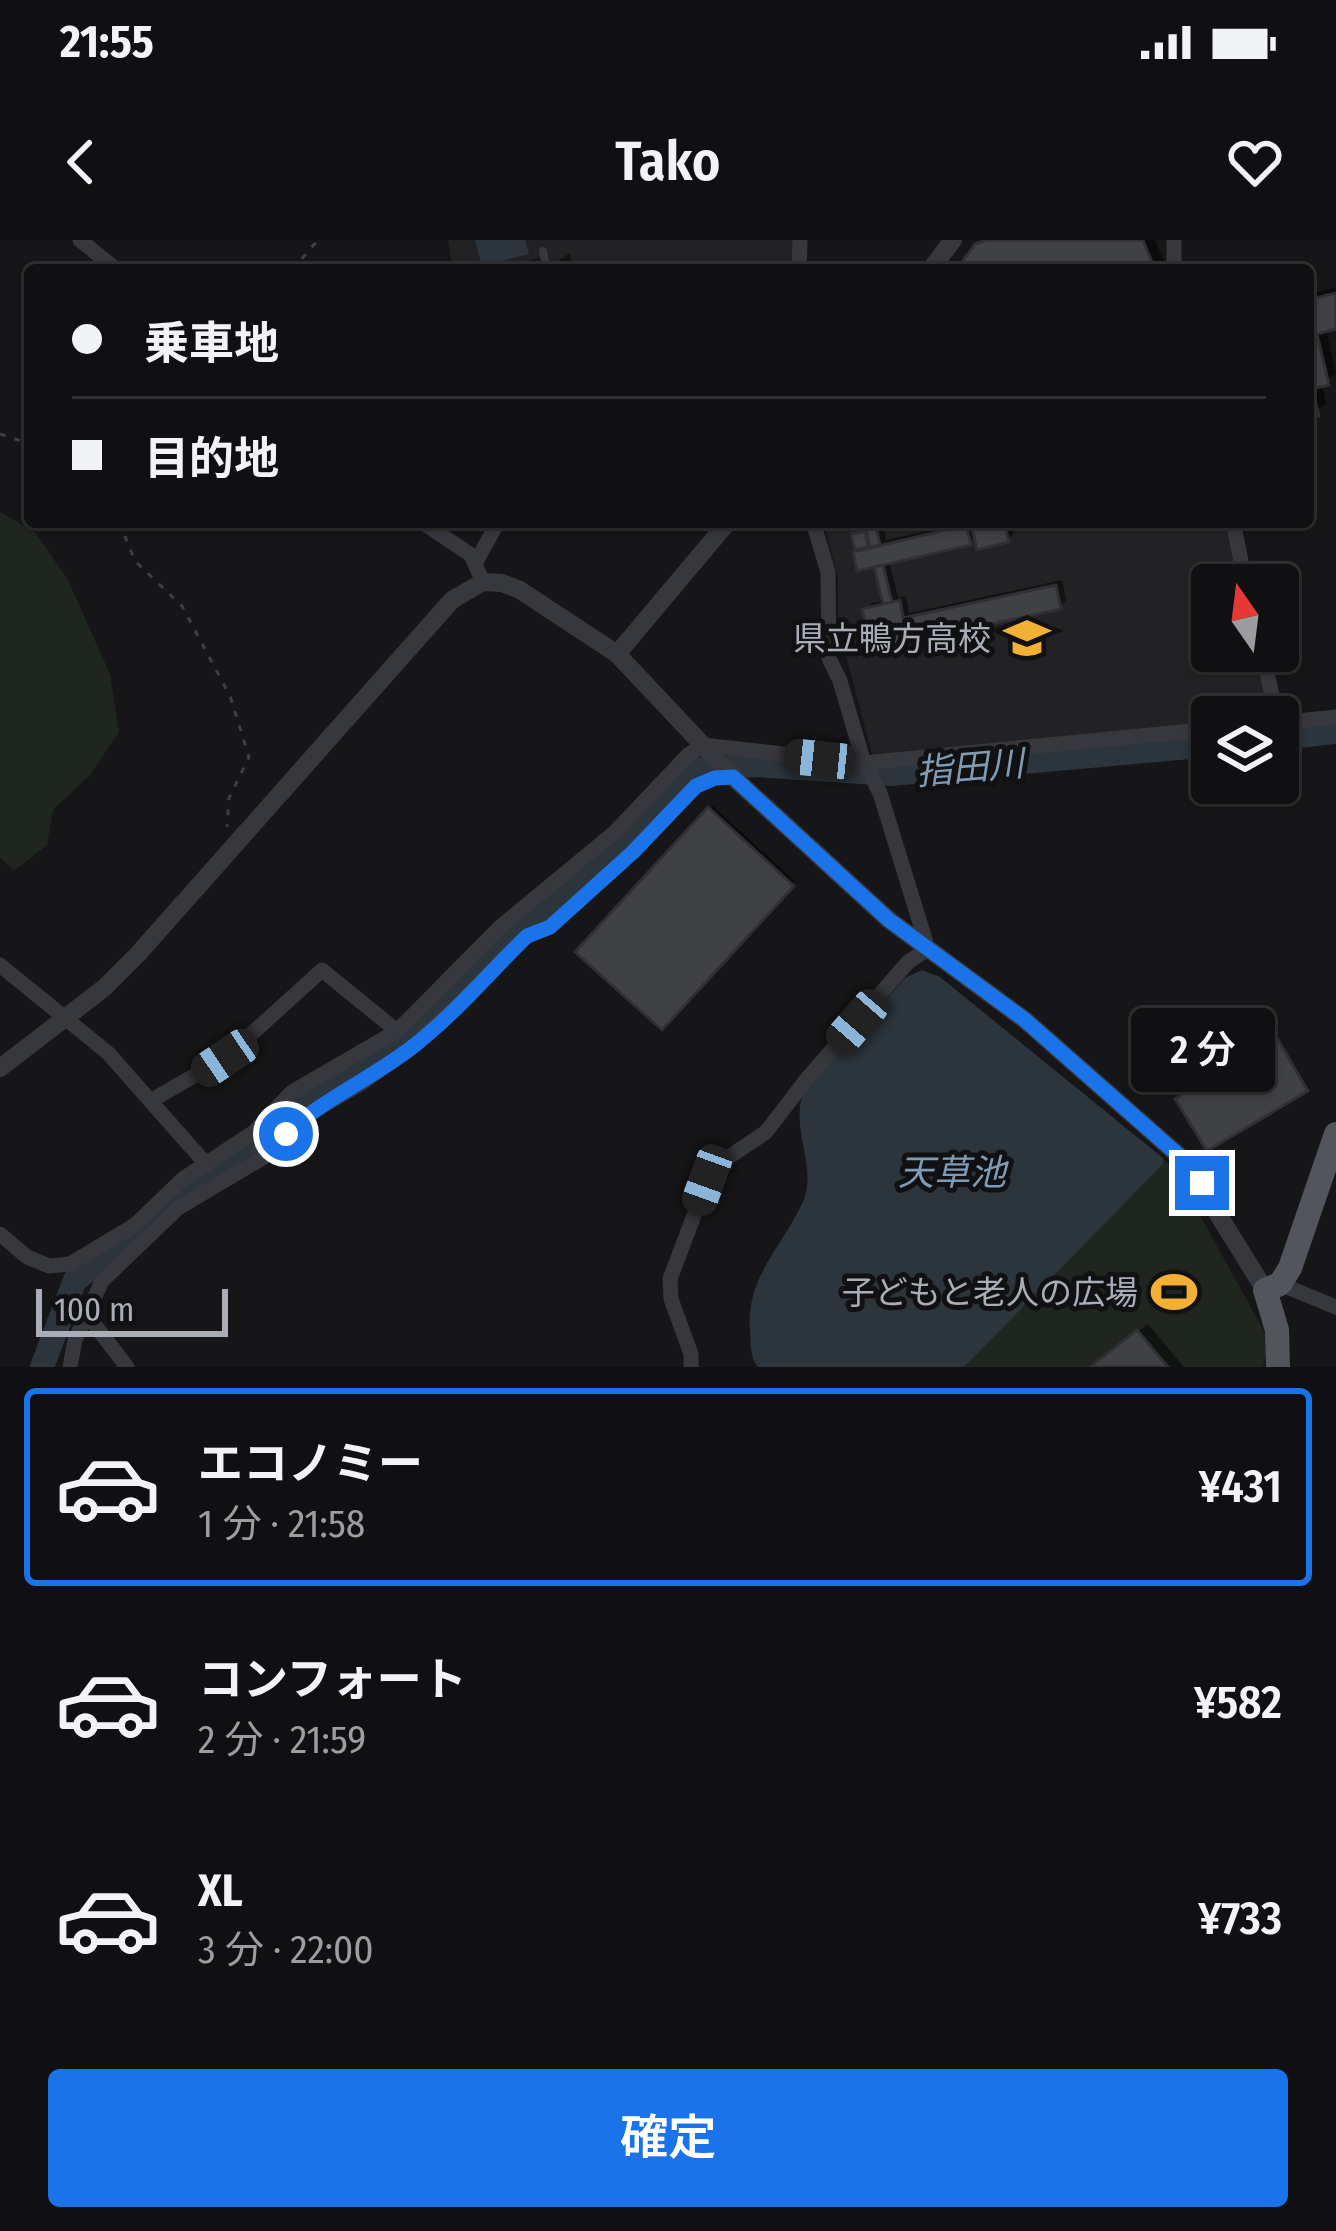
<!DOCTYPE html>
<html lang="ja">
<meta charset="utf-8">
<style>
:root{--surface:#101012;--page:#1e1e20;--text:#f1f3f6;--muted:#9c9d9f;--line:#303032;--accent:#1a73e8}
body{margin:0;font-family:"Fira Sans Condensed","Noto Sans JP",sans-serif;background:var(--page);color:var(--text);height:100vh;display:flex;flex-direction:column;font-size:45px;white-space:nowrap}
*{box-sizing:border-box;margin:0}
p{font-size:39px;color:var(--muted)}
.icon{flex:none;width:66px;height:66px;fill:none;stroke:currentColor;stroke-width:2;stroke-linecap:round;stroke-linejoin:round}
.map{position:relative;height:1127px;overflow:hidden}
.sheet{display:flex;flex-direction:column;background:var(--surface);flex:1}
.sheet>*{flex:none}
.guide{position:absolute;left:24px;top:24px;width:1290px;height:264px;border-radius:12px;box-shadow:0 3px 9px #0004,0 0 0 3px var(--line);display:grid;align-content:center;height:264px;padding:0 48px;background:var(--surface)}
.needle{width:78px;rotate:346deg}
.tools{position:absolute;left:1191px;top:324px;display:grid;gap:24px}
.tools a{display:grid;place-items:center;width:108px;height:108px;border-radius:12px;background:var(--surface);box-shadow:0 3px 9px #0004,0 0 0 3px var(--line);font-size:60px}
.scale{position:absolute;left:36px;bottom:30px;width:192px;box-sizing:border-box;padding-left:12px;border:6px solid #a8adb8;border-top:0;font-size:33px;line-height:42px;white-space:nowrap;color:#a8adb8;-webkit-text-stroke:9px #111113;paint-order:stroke}
.end{position:absolute;width:54px;height:54px;margin:-27px;border:15px solid #1a73e8;background:#fff;box-shadow:0 0 0 6px #fff}
.from{border-radius:50%}
.bubble{position:absolute;height:84px;border-radius:12px;background:var(--surface);box-shadow:0 3px 9px #0004,0 0 0 3px var(--line);font-size:39px;font-weight:600;line-height:84px;text-align:center}
.car{position:absolute;width:36px;height:72px;margin:-36px -18px;border-radius:15px;box-shadow:0 0 9px 3px #0007;background:linear-gradient(#222 24%,#8ab4d8 0 40%,#222 0 76%,#8ab4d8 0 86%,#222 0)}
.guide b{display:flex;align-items:center;gap:42px;height:114px;font-size:45px}
.guide b+b{border-top:3px solid var(--line)}
.guide i{width:30px;height:30px;background:var(--text)}
ul{padding:21px 0 0;list-style:none}
li{display:flex;align-items:center;gap:36px;height:198px;margin:0 24px 18px;padding:0 24px;border:6px solid transparent;border-radius:12px}
li div{flex:1}
li b{display:block;font-size:45px}
li em{font-style:normal;font-weight:600}
li.current{border-color:var(--accent)}
li>.icon{width:108px;height:108px;stroke-width:1.5}
.primary-button{display:flex;gap:24px;margin-top:auto;padding:24px 48px}
.primary-button a{flex:1;height:138px;border-radius:12px;background:var(--accent);color:#fff;font-size:48px;font-weight:600;line-height:138px;text-align:center}
.status{display:flex;justify-content:space-between;align-items:center;height:84px;padding:0 60px;background:var(--surface);direction:ltr}
.status svg{height:33px;fill:currentColor}
header{display:flex;justify-content:space-between;align-items:center;height:156px;padding:0 48px;background:var(--surface);font-size:54px;font-weight:600}
.map>svg:first-child{display:block}
</style>
<div class="status"><b>21:55</b><svg viewBox="0 0 49 12"><path d="M0 12V9h3v3zM5 12V6h3v6zM10 12V3h3v9zM15 12V0h3v12zM26 1h20v11H26zM47 4h2v5h-2z"/></svg></div>
<header><svg class="icon" aria-label="back" viewBox="0 0 24 24"><path d="M15 5l-7 7 7 7"/></svg>Tako<svg class="icon" aria-label="heart" viewBox="0 0 24 24"><path d="M12 20l-8-8c-3-5 5-10 8-4 3-6 11-1 8 4z"/></svg></header>
<div class="map">
<svg width="1336" height="1127" viewBox="0 0 1336 1127">
<rect width="100%" height="100%" fill="#161618"/>
<!-- built -->
<path fill="#222225" d="M448,0H794V30H549L546,16L497,30H453Z
M823,282H1229L1243,345H1212V411H1258L1273,477H1212V485L873,518L838,385V337Z"/>
<!-- green -->
<path fill="#1e261f" d="M0,272L35,292L68,340L110,434L119,492L90,535L53,570L47,605L14,631L0,617Z
M1163,918L1176,932L1269,1100L1263,1127H962Z"/>
<!-- water -->
<path fill="#2c353c" d="M475,0H525L529,14L482,26Z
M922,730L940,737L1163,918V924L964,1127H758C750,1117 751,1105 750,1092C745,1039 781,1008 802,964C819,928 790,891 803,854L905,738Z"/>
<!-- shadow -->
<path fill="#0007" d="M984,0H1155L1166,26L1162,30H964Z
M570,13L574,30H560L558,21Z
M1336,48V86L1326,88L1336,134L1322,144L1326,164L1308,175V54Z
M867,282H882L886,300L964,282H973L974,289L983,282H1011L1014,293L1008,299L976,295L969,302L889,321L898,357L906,356L909,373L1062,340L1066,360L1060,367L873,407L865,369L872,363L885,360L876,324L860,327L856,311L854,295L868,287Z
M713,566L795,641L662,786L579,712Z
M1148,1084L1184,1127H1092Z"/>
<g fill="none" stroke-linecap="round" stroke-linejoin="round">
<!-- river -->
<path stroke="#2c353c" stroke-width="24" d="M1278,498L1336,492
M42,1127L75,1040L137,994L186,946L262,903L299,861L397,808L512,693L608,623L690,530L756,525L891,534L1212,505"/>
</g>
<!-- building -->
<path fill="#404145" stroke="#303034" stroke-width="3" d="M986,0H1143L1155,30H961L959,26L975,4Z
M1336,53V89L1317,94L1329,145L1312,149L1319,176L1308,178V60Z
M864,282H875L880,305L870,307Z
M1004,282L1009,302L977,310L972,288Z
M966,285L971,305L857,331L853,312Z
M865,291L868,307L855,310L851,294Z
M883,325L892,362L883,364L874,327Z
M1056,345L1061,369L871,410L862,369L900,360L903,378Z
M708,567L794,646L662,790L575,712Z
M1277,798L1308,851L1207,911L1175,859Z
M1137,1090L1168,1127H1090Z"/>
<g fill="none" stroke-linecap="round" stroke-linejoin="round">
<!-- path -->
<path stroke="#3d3f44" stroke-width="3" stroke-dasharray="6 9" stroke-linecap="butt" d="M292,30L318,0
M0,194L30,204
M119,282L135,321L182,366L230,456L249,517L229,558L227,587"/>
<!-- service -->
<path stroke="#37383d" stroke-width="8" d="M543,11L547,30"/>
<!-- minor -->
<path stroke="#37383d" stroke-width="15" d="M80,0L117,30
M799,30L800,0
M1174,30V0
M422,282L471,315L483,342
M1233,282L1246,345
M476,322L498,282
M1262,411L1277,477
M1278,483L1336,477
M0,725L108,813L207,925
M152,860L225,818L322,730L397,791
M0,994L27,1017L49,1026L70,1024L135,985L184,938L254,892L292,852L397,791L500,687L615,592L688,515L703,505L864,523L1212,489
M1280,1044L1336,1067
M88,1076L127,1127
M70,1127L75,1100L102,1041L178,968L271,913L305,876L362,843L415,805L527,696L550,687L633,612L696,546L715,538L733,537
M691,1127V1114L671,1059L670,1039L707,941L720,923L766,892L806,840L908,722L928,709L880,553L864,523L840,441L829,418L828,332L813,282"/>
<!-- tertiary -->
<path stroke="#37383d" stroke-width="18" d="M930,30L953,0
M617,414L728,282
M0,828L104,748L138,714L452,360L483,342L502,343L520,350L617,414L733,537L889,680L1025,780L1185,921L1265,1050"/>
<!-- primary -->
<path stroke="#53555c" stroke-width="24" d="M1278,1127L1277,1090L1265,1050L1280,1044L1290,1028L1336,894"/>
</g>
<g fill="none" stroke-linecap="round" stroke-linejoin="round">
<!-- route -->
<path stroke="#1a73e8" stroke-width="15" d="M286,894C323,859 371,839 411,808C453,776 489,733 527,696L550,687L633,612L696,546L715,538L733,537L889,680L1025,780L1185,921L1202,943"/>
</g>
<!-- icons -->
<defs>
<g id="school-bare" transform="scale(3.6)"><path d="M0-5L7-2L0 1L-7-2ZM-4 1L0 2.5L4 1V4Q0 6-4 4Z" fill="#f2b134" stroke="#111113" stroke-width="2.5" paint-order="stroke"/></g>
<g id="stadium-bare" transform="scale(3.6)"><path d="M0-5a6.5 5 0 1 0 0 10a6.5 5 0 1 0 0-10ZM-3.5-1.8h7v3.6h-7Z" fill="#f2b134" stroke="#111113" stroke-width="2.5" paint-order="stroke"/></g>
</defs>
<g fill-rule="evenodd">
<use href="#school-bare" x="1027" y="398"/>
<use href="#stadium-bare" x="1174" y="1052"/>
</g>
<g text-anchor="middle" stroke-width="10" stroke-linejoin="round" paint-order="stroke">
<!-- poi labels -->
<g font-size="33" fill="#a8adb8" stroke="#111113" text-anchor="end">
<text x="991" y="410">県立鴨方高校</text>
<text x="1138" y="1064">子どもと老人の広場</text>
</g>
<!-- water labels -->
<g font-size="36" font-style="italic" fill="#7f9bb3" stroke="#111113">
<text transform="translate(970 527) rotate(-5)" y="13">指田川</text>
<text x="952" y="945">天草池</text>
</g>
</g>
</svg>
<div class="tools">
<a><svg class="needle" viewBox="-14 -14 28 28"><path d="M0-13l5 13h-10z" fill="#e53935"/><path d="M0 13l5-13h-10z" fill="#9c9d9f"/></svg></a>
<a><svg class="icon" aria-label="layers" viewBox="0 0 24 24"><path d="M12 4l9 5-9 5-9-5zM3 14l9 5 9-5"/></svg></a>
</div>
<div class="scale">100 m</div>
<i class="end from" style="left:286px;top:894px"></i>
<i class="end" style="left:1202px;top:943px"></i>
<div class="bubble" style="left:1131px;top:768px;width:144px">2 分</div>
<i class="car" style="left:820px;top:519px;rotate:276deg"></i>
<i class="car" style="left:857px;top:782px;rotate:221deg"></i>
<i class="car" style="left:225px;top:818px;rotate:236deg"></i>
<i class="car" style="left:707px;top:940px;rotate:200deg"></i>
<div class="guide">
<b><i class="from"></i>乗車地</b>
<b><i></i>目的地</b>
</div>
</div>
<section class="sheet">
<ul>
<li class="current"><svg class="icon" aria-label="car" viewBox="0 0 24 24"><path d="M5 17H2v-5l4-1 3-4h7l3 4 3 1v5h-3M9 17h6M6 11h13"/><circle cx="7" cy="17" r="2"/><circle cx="17" cy="17" r="2"/></svg><div><b>エコノミー</b><p>1 分 · 21:58</p></div><em>¥431</em></li>
<li><svg class="icon" aria-label="car" viewBox="0 0 24 24"><path d="M5 17H2v-5l4-1 3-4h7l3 4 3 1v5h-3M9 17h6M6 11h13"/><circle cx="7" cy="17" r="2"/><circle cx="17" cy="17" r="2"/></svg><div><b>コンフォート</b><p>2 分 · 21:59</p></div><em>¥582</em></li>
<li><svg class="icon" aria-label="car" viewBox="0 0 24 24"><path d="M5 17H2v-5l4-1 3-4h7l3 4 3 1v5h-3M9 17h6M6 11h13"/><circle cx="7" cy="17" r="2"/><circle cx="17" cy="17" r="2"/></svg><div><b>XL</b><p>3 分 · 22:00</p></div><em>¥733</em></li>
</ul>
<div class="primary-button"><a>確定</a></div>
</section>
